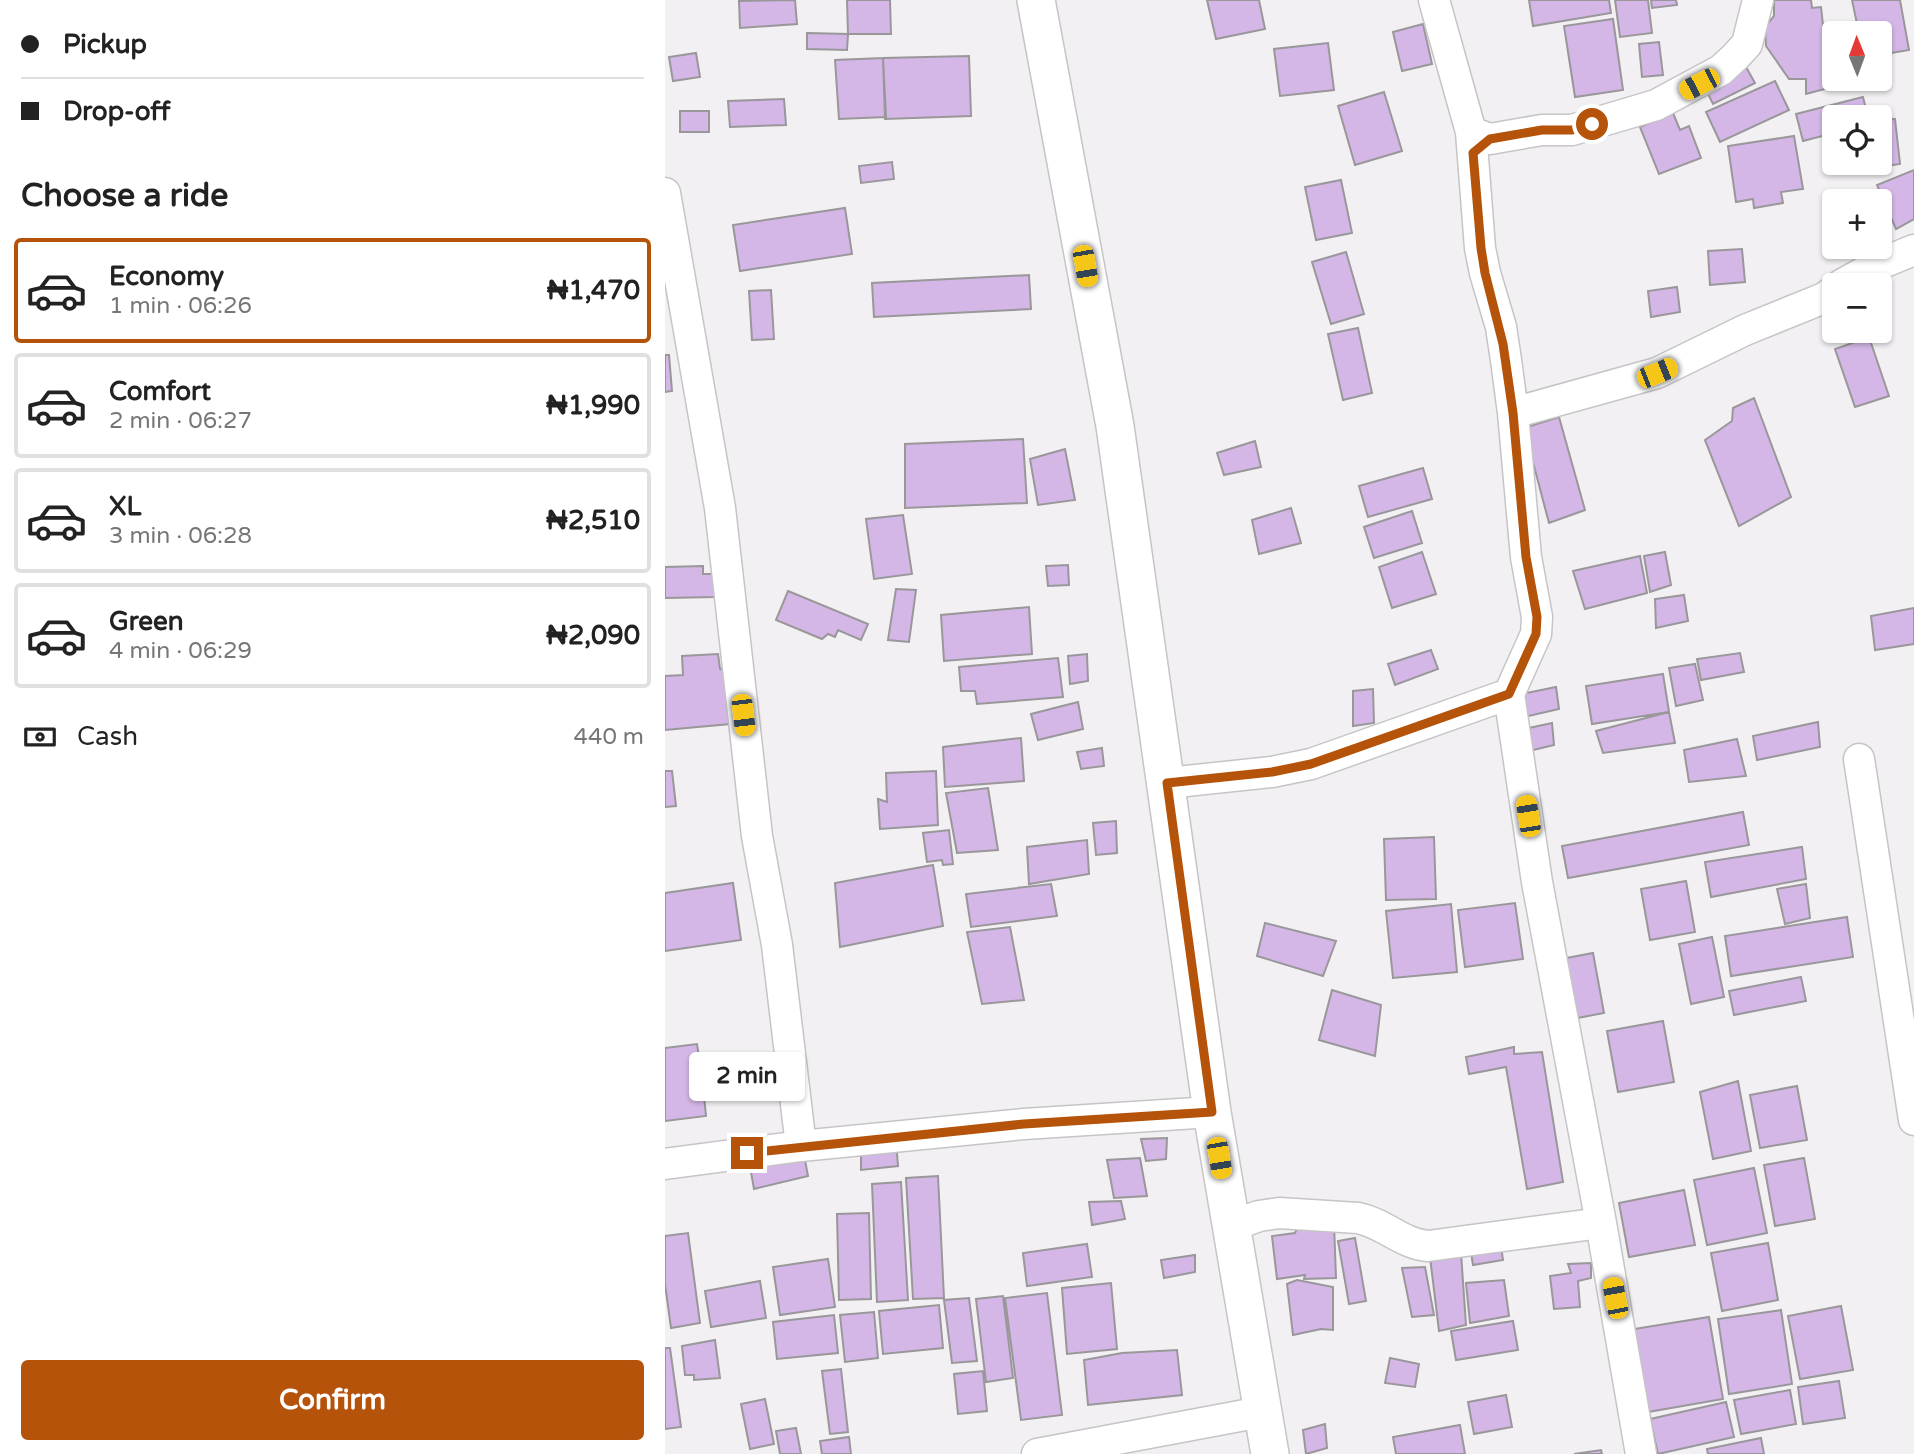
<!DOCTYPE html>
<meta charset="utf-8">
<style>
:root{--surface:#fff;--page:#f6f6f6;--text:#222;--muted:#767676;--line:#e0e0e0;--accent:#b45309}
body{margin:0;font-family:"Varela Round",sans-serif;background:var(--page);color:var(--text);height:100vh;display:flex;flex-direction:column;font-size:26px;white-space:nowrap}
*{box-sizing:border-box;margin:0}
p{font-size:23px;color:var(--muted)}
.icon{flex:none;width:38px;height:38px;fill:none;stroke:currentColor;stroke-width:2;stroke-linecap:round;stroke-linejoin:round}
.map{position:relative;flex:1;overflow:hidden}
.side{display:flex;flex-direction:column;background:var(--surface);width:665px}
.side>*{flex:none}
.guide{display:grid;align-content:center;height:154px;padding:0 21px;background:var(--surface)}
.needle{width:46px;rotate:359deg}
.fabs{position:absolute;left:1157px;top:21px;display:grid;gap:14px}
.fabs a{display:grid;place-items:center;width:70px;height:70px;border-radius:7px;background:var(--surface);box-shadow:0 2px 5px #0004;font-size:35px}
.end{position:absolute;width:32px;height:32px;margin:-16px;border:9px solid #b45309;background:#fff;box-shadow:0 0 0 4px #fff}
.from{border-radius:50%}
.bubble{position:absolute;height:49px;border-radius:7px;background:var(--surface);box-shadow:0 2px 5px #0004;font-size:23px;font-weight:700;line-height:49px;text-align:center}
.car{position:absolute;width:21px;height:42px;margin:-21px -10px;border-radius:9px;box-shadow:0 0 5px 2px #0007;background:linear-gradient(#f5c518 24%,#345 0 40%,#f5c518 0 76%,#345 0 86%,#f5c518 0)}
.guide b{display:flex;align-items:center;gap:24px;height:66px;font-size:26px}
.guide b+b{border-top:2px solid var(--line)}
.guide i{width:18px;height:18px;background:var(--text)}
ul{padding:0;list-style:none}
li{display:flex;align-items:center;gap:21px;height:105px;margin:0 14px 10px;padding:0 7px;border:4px solid var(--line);border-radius:7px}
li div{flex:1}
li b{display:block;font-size:26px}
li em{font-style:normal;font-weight:700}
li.active{border-color:var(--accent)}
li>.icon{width:63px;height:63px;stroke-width:1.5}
h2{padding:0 21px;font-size:32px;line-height:84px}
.pay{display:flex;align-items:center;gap:18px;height:77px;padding:0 21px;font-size:26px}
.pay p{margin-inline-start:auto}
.action{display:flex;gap:14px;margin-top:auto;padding:14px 21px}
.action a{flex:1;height:80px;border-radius:7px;background:var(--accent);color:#fff;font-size:28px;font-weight:700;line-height:80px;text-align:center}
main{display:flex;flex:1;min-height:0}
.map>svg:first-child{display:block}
</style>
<main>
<section class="side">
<div class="guide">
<b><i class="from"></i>Pickup</b>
<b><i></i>Drop-off</b>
</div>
<h2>Choose a ride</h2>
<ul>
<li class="active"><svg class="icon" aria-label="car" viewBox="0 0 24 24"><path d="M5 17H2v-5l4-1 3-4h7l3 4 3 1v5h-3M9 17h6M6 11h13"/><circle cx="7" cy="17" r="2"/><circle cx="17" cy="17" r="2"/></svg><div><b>Economy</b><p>1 min · 06:26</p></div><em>₦1,470</em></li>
<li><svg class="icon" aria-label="car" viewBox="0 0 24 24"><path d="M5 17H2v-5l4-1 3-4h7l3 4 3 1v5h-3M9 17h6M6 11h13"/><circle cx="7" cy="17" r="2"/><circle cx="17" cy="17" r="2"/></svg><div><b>Comfort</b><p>2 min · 06:27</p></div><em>₦1,990</em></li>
<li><svg class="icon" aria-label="car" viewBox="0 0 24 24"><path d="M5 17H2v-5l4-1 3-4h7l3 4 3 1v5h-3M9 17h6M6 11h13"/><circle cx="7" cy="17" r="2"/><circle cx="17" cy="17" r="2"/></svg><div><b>XL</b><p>3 min · 06:28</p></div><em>₦2,510</em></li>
<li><svg class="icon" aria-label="car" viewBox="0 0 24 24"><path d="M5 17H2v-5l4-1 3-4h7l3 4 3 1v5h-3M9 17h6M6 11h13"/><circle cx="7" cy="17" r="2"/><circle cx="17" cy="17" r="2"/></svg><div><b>Green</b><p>4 min · 06:29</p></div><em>₦2,090</em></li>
</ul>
<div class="pay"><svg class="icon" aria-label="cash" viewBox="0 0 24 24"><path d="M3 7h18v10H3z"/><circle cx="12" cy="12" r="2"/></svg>Cash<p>440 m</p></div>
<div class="action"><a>Confirm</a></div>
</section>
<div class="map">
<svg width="1249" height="1454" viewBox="0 0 1249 1454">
<rect width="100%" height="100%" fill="#f2f0f3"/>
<!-- building -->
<path fill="#d4b7e7" stroke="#99979a" stroke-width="2" d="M130,0L132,24L75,28L74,1Z
M182,0H225L226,34H183Z
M542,0H594L600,29L551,39Z
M864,0H944L946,13L868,26Z
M950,0H983L987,33L955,37Z
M986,0H1011L1012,5L987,8Z
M1109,0H1146L1147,8L1156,7L1158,25L1163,24L1164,27L1181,24L1184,33H1169V79H1186V82L1141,94V79H1124L1101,46L1100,27L1109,16Z
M1187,0H1235L1244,50L1214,55V33H1194Z
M948,19L958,90L910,97L899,26Z
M758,24L767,64L737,71L728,32Z
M142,33L183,34L182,50L142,49Z
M994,42L998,75L977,77L974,44Z
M663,43L669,90L615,96L609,49Z
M31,53L35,77L8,81L4,57Z
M304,56L306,116L220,119L218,58Z
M218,58L221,117L174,119L170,60Z
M1081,67L1090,83L1048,104L1040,88Z
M1110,81L1124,110L1055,142L1041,112Z
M719,92L737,151L690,165L673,106Z
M1198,97L1203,117H1169V133L1138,141L1131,114Z
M119,99L121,125L65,127L63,101Z
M15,111H44V132H15Z
M1008,113L1015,130L1024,126L1036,158L994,174L975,127Z
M1230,119L1235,164L1214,167V120Z
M1129,136L1138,189L1116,192L1118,203L1089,208L1088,199L1071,202L1063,146Z
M227,162L229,179L196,183L194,166Z
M1249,170V219L1231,229L1212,185Z
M676,180L687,233L651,240L640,187Z
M180,208L187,254L75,271L68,225Z
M1077,249L1080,282L1045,285L1043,251Z
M681,252L699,314L666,324L647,262Z
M364,275L366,309L209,317L207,283Z
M1012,287L1015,312L986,317L983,291Z
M106,290L109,339L87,340L84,291Z
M693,328L707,393L678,400L663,334Z
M1204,337L1224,396L1190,407L1170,349Z
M0,355H4L7,391L0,392Z
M1089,398L1126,497L1074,526L1040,440L1067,421L1068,408Z
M894,417L920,510L884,523L859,428Z
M358,439L362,503L240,508V444Z
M590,441L596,467L559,475L552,453Z
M400,449L410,500L373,505L365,459Z
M758,468L767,499L703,517L694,486Z
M626,508L636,543L594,554L587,520Z
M747,511L757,543L709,558L699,527Z
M238,515L247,574L209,579L201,519Z
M757,552L771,594L727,608L714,567Z
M1000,552L1006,585L985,592L979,556Z
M975,556L982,593L920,609L908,571Z
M403,565L404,585L383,586L381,566Z
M38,566V574H51V597L0,598V567Z
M231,589L251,590L244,642L223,640Z
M123,591L203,624L196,640L173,630L170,637L163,634L157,639L111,620Z
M1019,595L1023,621L991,628L990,599Z
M364,607L367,654L279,661L276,615Z
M1249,608V644L1210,650L1206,616Z
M766,650L773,669L730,685L723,664Z
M1075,653L1079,672L1036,680L1032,659Z
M53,654L55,669L60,670L65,724L0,730V676L18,675L17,656Z
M422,654L423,681L405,684L403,656Z
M393,658L398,697L312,704L310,691H296L294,667Z
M1030,664L1038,700L1011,706L1004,668Z
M998,674L1004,712L927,724L921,686Z
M891,687L894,709L859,717L857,694Z
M708,689L709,723L688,726V691Z
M413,702L418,729L373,740L366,714Z
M1004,712L1010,743L938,753L931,731Z
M1153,722L1155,747L1092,760L1088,736Z
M887,723L889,745L860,752L859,729Z
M356,738L359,781L280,787L278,747Z
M1072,739L1081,776L1024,782L1019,750Z
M437,748L439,766L416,769L412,752Z
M0,771H7L11,806L0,807Z
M271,771L273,825L215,829L213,799L222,802L221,773Z
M323,788L333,850L292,853L281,793Z
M1078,812L1084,845L903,878L897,846Z
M451,821L452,853L431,855L428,823Z
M284,830L288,864L278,865L277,860L262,862L258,833Z
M769,837L771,899L721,900L719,839Z
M422,840L424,874L364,884L362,847Z
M1137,847L1141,879L1046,897L1040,862Z
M268,865L278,926L175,947L170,883Z
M1021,881L1030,932L985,940L976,889Z
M68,883L76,940L0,951V893Z
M386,884L392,916L306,927L301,894Z
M1141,884L1145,918L1120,924L1112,889Z
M850,903L858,959L800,967L793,910Z
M786,904L792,972L728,978L721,911Z
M1182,917L1188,957L1066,976L1060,936Z
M600,923L671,941L658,976L592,956Z
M345,927L359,1000L317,1004L302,932Z
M1047,937L1059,997L1026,1004L1014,944Z
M928,953L939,1013L907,1019L896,959Z
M1136,977L1141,1001L1069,1015L1064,991Z
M667,990L716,1005L710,1056L654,1040Z
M998,1021L1009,1082L953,1092L942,1031Z
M32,1044L34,1057L59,1054L62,1083L38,1086L41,1116L0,1121V1048Z
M849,1047V1054L877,1052L898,1182L862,1189L841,1067L804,1074L801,1057Z
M1073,1081L1086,1151L1048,1159L1035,1092Z
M1132,1086L1142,1140L1095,1148L1085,1095Z
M502,1138L501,1159L481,1161L476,1139Z
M231,1141L233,1166L196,1170V1146Z
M139,1155L143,1176L89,1189L85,1167Z
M475,1158L482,1196L449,1198L442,1160Z
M1139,1158L1150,1219L1110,1226L1099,1165Z
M1089,1168L1102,1233L1042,1245L1029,1180Z
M273,1176L279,1298L248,1299L241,1178Z
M236,1182L243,1300L212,1302L207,1184Z
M1019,1190L1030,1245L964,1257L954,1203Z
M456,1201L460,1219L427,1225L424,1202Z
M204,1213L206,1299L174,1300L172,1214Z
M669,1224L671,1278L639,1279L640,1275L612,1279L607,1236L630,1233L633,1226Z
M23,1233L35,1323L6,1328L0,1284V1236Z
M690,1238L701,1301L684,1304L673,1241Z
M835,1240L838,1260L808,1265L805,1246Z
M1103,1243L1113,1300L1057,1311L1046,1253Z
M422,1244L427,1277L362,1286L358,1253Z
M796,1253L801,1325L774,1331L765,1257Z
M530,1255V1272L499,1278L496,1260Z
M163,1259L170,1307L115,1315L108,1267Z
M926,1263V1278L913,1281L915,1307L889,1309L885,1276L906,1273L903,1264Z
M760,1267L769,1315L747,1317L737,1268Z
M632,1280L668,1287V1330L656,1329L628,1335L622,1284Z
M839,1280L844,1316L805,1323L801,1283Z
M95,1281L101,1318L46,1327L40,1291Z
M446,1283L452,1349L402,1354L397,1288Z
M382,1293L397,1415L356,1420L340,1298Z
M338,1296L348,1378L321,1382L311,1299Z
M304,1298L312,1361L287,1363L279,1300Z
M274,1305L278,1348L218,1354L214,1311Z
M1176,1306L1188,1370L1135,1379L1123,1316Z
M1116,1310L1127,1384L1064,1394L1053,1319Z
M209,1312L213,1358L180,1362L175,1315Z
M169,1315L173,1353L112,1359L108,1322Z
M1044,1317L1058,1399L983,1412L969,1329Z
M848,1321L853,1350L791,1360L786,1331Z
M50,1340L55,1378L29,1380V1375H20L17,1346Z
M0,1348H5L16,1427L0,1429Z
M512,1350L517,1395L423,1405L419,1360L457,1353Z
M725,1358L754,1364L750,1387L720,1383Z
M176,1369L183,1432L165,1434L157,1371Z
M318,1371L322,1411L293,1414L289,1374Z
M1174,1381L1180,1418L1138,1424L1133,1387Z
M1125,1390L1131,1424L1076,1434L1069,1400Z
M841,1395L847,1427L809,1434L803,1402Z
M100,1399L109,1444L85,1449L76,1404Z
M1061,1402L1069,1437L993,1454L985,1419Z
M660,1424L662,1448L641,1454L638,1430Z
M795,1425L800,1454H731L728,1437Z
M131,1428L136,1454H115L111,1431Z
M184,1437L186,1454H157L155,1441Z
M1096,1438L1099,1454H1043L1042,1449Z
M936,1450L937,1454H909Z"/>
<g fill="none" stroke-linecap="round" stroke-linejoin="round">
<!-- minor casing -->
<g stroke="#c6c4c7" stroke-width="33">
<path id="minor" d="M806,132L825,139L877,130H907L991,105L1056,70L1070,57L1082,44L1093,0
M0,193L55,508L92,836L112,945L136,1146
M1176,285L1210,266L1249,250
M848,413L992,373L1080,330L1159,298L1169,291
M1194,759L1249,1120
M502,783L607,772L646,764L844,694L871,634L872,617L861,557L848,413L841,360L836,327L820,273L815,248L806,132L769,0
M0,1164L136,1146L359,1124L547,1112
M936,1223L976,1454
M566,1226L594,1216L614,1213L693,1218C719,1223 737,1244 763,1246L936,1223L872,882L844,694
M372,1454L596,1412"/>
</g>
<!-- tertiary casing -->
<g stroke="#c6c4c7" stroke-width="40">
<path id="tertiary" d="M371,0L450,426L547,1112L605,1454"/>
</g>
<!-- minor -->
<use href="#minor" stroke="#fff" stroke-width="30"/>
<!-- tertiary -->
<use href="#tertiary" stroke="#fff" stroke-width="37"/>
</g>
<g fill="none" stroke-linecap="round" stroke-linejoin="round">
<!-- route -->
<path stroke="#b45309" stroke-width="9" d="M82,1153L359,1124L547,1112L502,783L607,772L646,764L844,694L871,634L872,617L861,557L848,413L838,344L820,273L816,248L808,153L825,139L877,130H907L927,124"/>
</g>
</svg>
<div class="fabs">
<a><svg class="needle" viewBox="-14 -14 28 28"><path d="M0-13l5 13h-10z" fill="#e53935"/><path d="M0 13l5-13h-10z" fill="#767676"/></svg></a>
<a><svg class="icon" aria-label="locate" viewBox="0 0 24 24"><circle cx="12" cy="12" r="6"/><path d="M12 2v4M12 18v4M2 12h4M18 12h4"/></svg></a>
<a>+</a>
<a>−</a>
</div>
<i class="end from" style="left:927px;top:124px"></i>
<i class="end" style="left:82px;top:1153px"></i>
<div class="bubble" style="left:24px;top:1052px;width:116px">2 min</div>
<i class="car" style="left:1034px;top:84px;rotate:243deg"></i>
<i class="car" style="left:420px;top:266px;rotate:170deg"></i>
<i class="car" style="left:992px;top:373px;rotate:68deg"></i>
<i class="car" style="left:78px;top:715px;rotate:173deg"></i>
<i class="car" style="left:863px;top:816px;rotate:351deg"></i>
<i class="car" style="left:554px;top:1158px;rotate:170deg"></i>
<i class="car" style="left:950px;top:1298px;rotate:349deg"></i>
</div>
</main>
